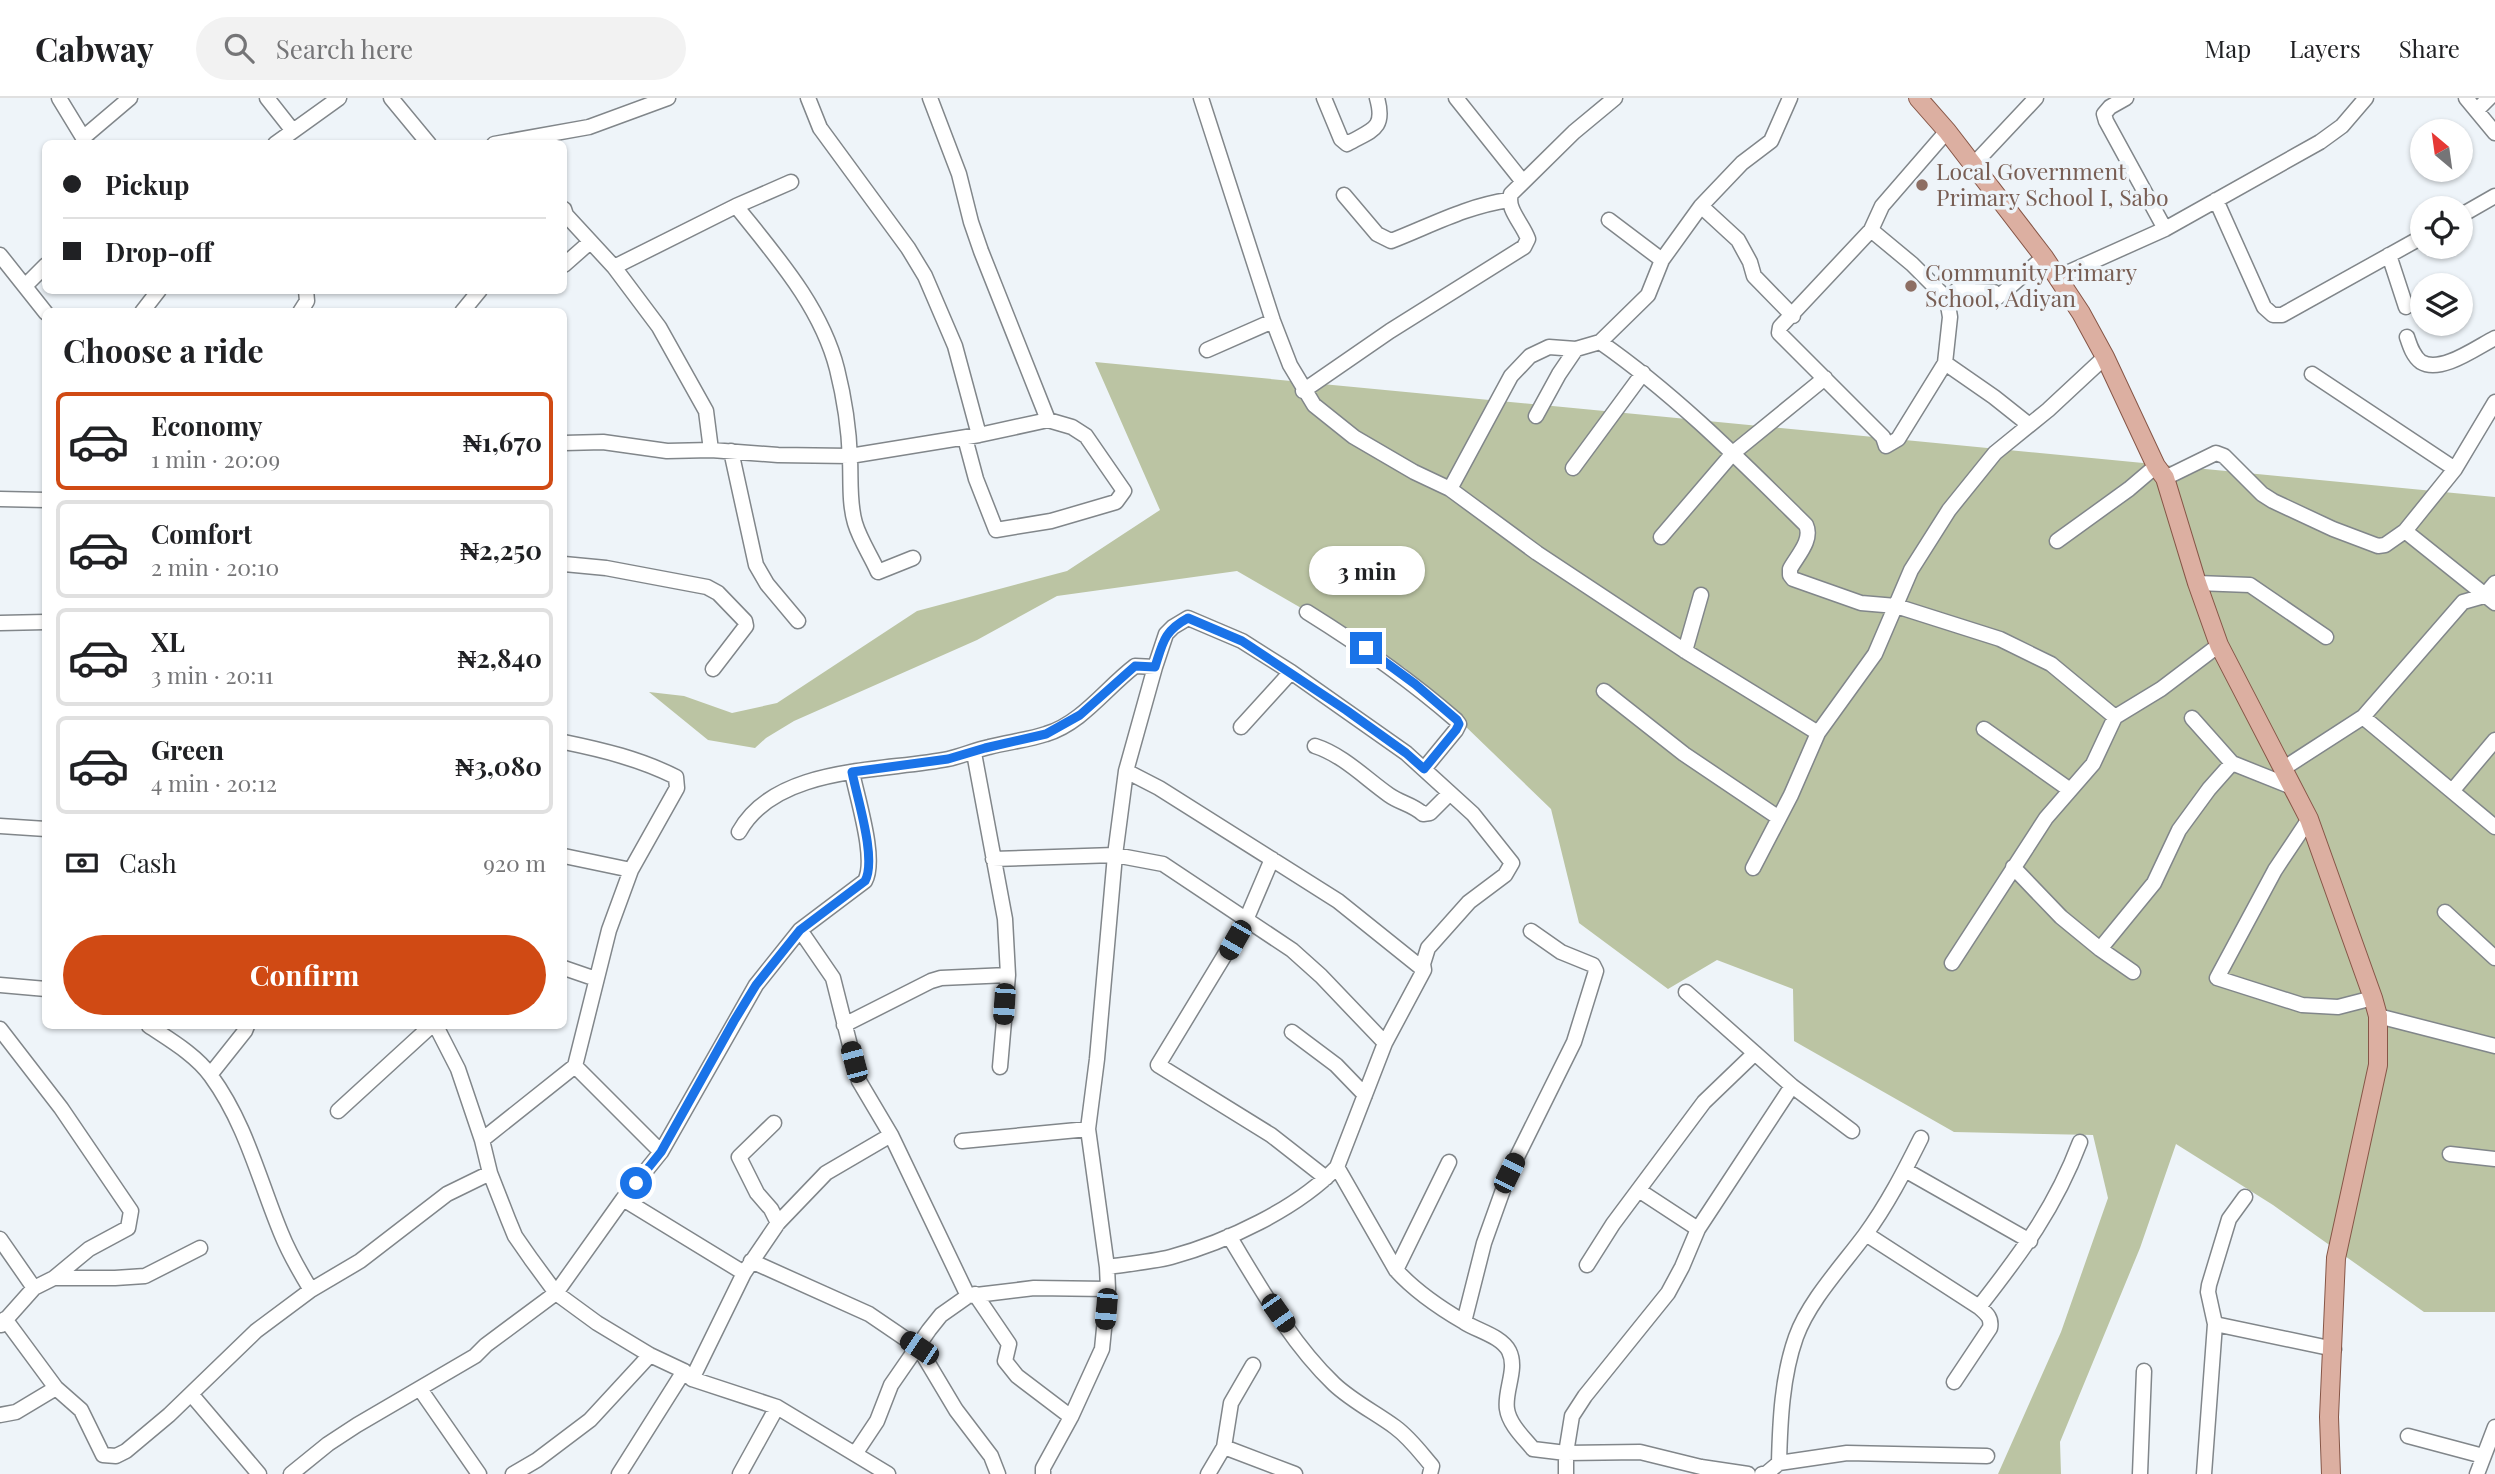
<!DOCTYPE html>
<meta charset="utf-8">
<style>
:root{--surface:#fff;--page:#f2f2f2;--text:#202124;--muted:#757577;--line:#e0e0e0;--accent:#d04a14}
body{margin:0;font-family:"Playfair Display",serif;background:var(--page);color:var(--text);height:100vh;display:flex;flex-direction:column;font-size:26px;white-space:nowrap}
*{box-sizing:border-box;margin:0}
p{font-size:23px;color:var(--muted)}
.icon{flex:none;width:38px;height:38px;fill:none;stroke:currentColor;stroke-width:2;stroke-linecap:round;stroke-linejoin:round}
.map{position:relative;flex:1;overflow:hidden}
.drawer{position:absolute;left:42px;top:210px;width:525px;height:721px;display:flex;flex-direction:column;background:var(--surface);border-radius:10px;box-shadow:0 2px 5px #0004}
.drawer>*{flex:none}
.top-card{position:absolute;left:42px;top:42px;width:525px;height:154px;border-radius:10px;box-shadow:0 2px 5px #0004;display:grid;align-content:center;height:154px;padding:0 21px;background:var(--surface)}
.needle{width:46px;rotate:331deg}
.controls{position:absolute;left:2410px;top:21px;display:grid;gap:14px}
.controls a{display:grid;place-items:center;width:63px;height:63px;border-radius:50%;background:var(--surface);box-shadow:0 2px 5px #0004;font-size:35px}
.end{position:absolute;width:32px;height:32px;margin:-16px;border:9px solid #1a73e8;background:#fff;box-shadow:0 0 0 4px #fff}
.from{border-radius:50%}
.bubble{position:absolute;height:49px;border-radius:24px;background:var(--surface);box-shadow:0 2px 5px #0004;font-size:23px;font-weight:700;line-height:49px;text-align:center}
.car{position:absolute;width:21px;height:42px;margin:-21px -10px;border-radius:9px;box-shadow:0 0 5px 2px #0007;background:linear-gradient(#222 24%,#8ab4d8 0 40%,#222 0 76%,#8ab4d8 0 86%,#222 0)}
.top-card b{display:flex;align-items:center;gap:24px;height:66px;font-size:26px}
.top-card b+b{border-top:2px solid var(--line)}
.top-card i{width:18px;height:18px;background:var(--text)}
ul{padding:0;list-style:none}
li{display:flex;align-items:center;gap:21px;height:98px;margin:0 14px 10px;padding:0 7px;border:4px solid var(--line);border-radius:10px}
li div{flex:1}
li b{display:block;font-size:26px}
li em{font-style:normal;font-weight:700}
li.on{border-color:var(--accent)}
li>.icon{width:63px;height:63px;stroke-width:1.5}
h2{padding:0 21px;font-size:32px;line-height:84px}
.pay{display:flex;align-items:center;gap:18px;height:77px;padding:0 21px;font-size:26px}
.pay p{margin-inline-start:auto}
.cta{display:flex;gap:14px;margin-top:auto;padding:14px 21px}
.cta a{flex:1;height:80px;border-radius:42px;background:var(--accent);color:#fff;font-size:28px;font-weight:700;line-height:80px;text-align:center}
header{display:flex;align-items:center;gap:42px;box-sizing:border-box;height:98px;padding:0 35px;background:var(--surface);border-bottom:2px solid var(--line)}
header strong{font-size:33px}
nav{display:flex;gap:38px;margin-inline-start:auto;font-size:24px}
.search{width:490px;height:63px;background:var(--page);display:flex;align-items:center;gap:18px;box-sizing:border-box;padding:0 24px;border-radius:38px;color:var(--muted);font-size:26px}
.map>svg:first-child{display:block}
</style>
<header>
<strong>Cabway</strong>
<div class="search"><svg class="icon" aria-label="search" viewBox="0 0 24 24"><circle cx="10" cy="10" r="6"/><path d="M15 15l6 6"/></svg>Search here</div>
<nav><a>Map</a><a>Layers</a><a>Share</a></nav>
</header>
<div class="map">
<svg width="2495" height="1376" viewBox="0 0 2495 1376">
<rect width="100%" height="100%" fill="#eef4f9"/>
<!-- green -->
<path fill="#bbc4a3" d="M1095,264L2495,399V1214H2424L2273,1107L2176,1046L2140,1150L2060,1344L2061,1376H1998L2061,1234L2108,1100L2093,1037L1954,1034L1794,943L1793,891L1717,862L1668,891L1579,825L1551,711L1405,570L1237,473L1057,498L977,542L794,623L766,640L755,650L708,642L649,594L684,598L732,615L777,605L917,513L1067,473L1160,412Z"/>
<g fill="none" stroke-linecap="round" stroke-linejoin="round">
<!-- minor casing -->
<g stroke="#81868a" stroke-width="17">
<path id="minor" d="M59,0L87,46
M267,0L293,33
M391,0L429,46
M808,0L820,30L908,150L925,178L955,248L979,337
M930,0L959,76L971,124L981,153L1048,322
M1201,0L1273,223L1290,267L1314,307L1354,339L1414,374L1450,391L1537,455L1685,553L1818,635
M1324,0L1341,41L1347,46C1371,32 1386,32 1377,0
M1456,0L1523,84
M2126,0L2110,9L2104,16L2106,23L2165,131
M2466,0L2495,35
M2477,12L2489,0
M84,39L130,0
M275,46L339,0
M494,46L589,29L668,0
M1973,67L2036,0
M1344,97L1377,136L1391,143C1430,128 1466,108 1509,102
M2216,102L2264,209L2273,217H2282L2422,139
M736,108C775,157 821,208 837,271C844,299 849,332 850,361C851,382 849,405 855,425C860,442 871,458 878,474L913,460
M1701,108L1738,142L1750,164L1754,178L1793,218
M564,111L566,117L614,169L659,229L706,313L711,352
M2460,118L2495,98
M1609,122L1662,162
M1871,132L1912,166L1947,201L1950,219L1945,265L1898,341L1886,348L1883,339L1779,235L1780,229L1871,132L1882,108L1947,33
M0,157L46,215
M2389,157L2406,209
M564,167L590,144
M614,169L736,108L791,84
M2058,179L2165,131L2320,44L2342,28L2366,0
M26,187L46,167
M1947,201L1965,185L1972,193L1994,194L1998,199L2044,159
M142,214L159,192
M300,214L307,203L306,192
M462,214L480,192
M2407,239C2410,248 2413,258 2421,264C2441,276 2477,249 2495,240
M1600,244L1648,197L1662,162L1701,108L1742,65L1771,43L1790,0
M1207,252L1273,223
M1945,265L1994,299L2028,326
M2312,276L2455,371
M1303,293L1390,233L1524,149L1528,141C1523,126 1506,111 1511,96L1574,34L1615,0
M2495,304L2455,371L2405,433L2495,505
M1536,318L1559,276L1576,251
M564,345L603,344L667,353L711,352L778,357L850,358L979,337L1048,322L1072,329L1086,338L1124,393L1116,404L1051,423L996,432L976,381L965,340
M731,353L756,467L767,486L798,523
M1573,370L1643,275
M2165,380L2216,355L2224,358L2262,396L2273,403L2333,431L2378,448L2385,447L2405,433
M1450,391L1511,278L1530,258L1549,249L1576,251L1600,244C1676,297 1740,362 1806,427C1813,442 1797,458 1790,471V477L1793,481L1861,505L1896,508L2000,541L2051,566L2115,619L2093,666L2046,720L1952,865
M0,401L46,402
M1661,439L1733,355L1825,280
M2057,443L2129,391L2156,368
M564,466L606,470L707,489L718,495L745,523L746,528L713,571
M2197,485L2250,487L2326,539
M1307,514C1360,547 1409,581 1456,622L1459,626L1456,632L1424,671
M0,525L46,524
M1685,553L1701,497
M1604,593L1684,656L1779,720
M2115,619L2161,591L2219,547
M2363,619L2495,729
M2192,620L2232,665L2292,689
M1241,629L1291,574
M1984,631L2070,692
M1315,648C1343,657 1365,680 1389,697C1400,705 1412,706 1423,716L1430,715L1449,696
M974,655L1005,821L1008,877L1000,969
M2284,670L2363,619L2463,504L2484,498L2495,485
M1126,673L1159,690L1338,803L1424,872
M2453,692L2495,642
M2309,721L2275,772L2217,880L2302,907L2338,909L2373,900
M0,728L46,731
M739,734C776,667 883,674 948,661C962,658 975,652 989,649C1008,644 1028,642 1046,636C1082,625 1106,590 1135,568L1155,569
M564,758L631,772
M993,761L1115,757L1163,766L1292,852L1321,878L1385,945
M1272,761L1246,822L1158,967L1271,1037L1326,1080
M2013,769L2061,819L2100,851L2133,874
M1753,770L1791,697L1818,635L1875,556L1911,472L1949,412L1995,355L2048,312L2105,259
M2445,814L2495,860
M800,832L833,880L859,983L891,1037L968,1198
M2100,851L2154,785L2179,732L2209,691L2232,665
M564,870L596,881
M0,887L46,891
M1686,894L1792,988L1852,1033
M2378,918L2495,948
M844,927L931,883L941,880L1008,877
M149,928C170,942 196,957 211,978C246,1026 259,1082 281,1135C289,1155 300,1174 311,1192
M436,928L458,971L482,1042L490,1075L508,1121L515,1138L531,1161L556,1195L597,1225L650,1257L684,1273L692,1281L777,1309L888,1376
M0,931L61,1010L131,1113L128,1130L89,1151L54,1180
M1292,934L1336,967L1365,997
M575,968L661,1054
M210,977L245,933L247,928
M338,1013L431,928
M774,1025L739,1059L757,1095L771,1111L778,1125
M482,1042L575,968L609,832L631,772L677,690L676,679C640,661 603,652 564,644
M962,1043L1088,1031
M2450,1056L2495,1061
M1337,1069L1396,1172C1415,1193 1440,1210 1464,1224C1478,1233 1501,1238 1509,1253C1518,1271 1504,1293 1507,1311C1509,1326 1524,1340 1533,1351L1566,1355L1640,1354L1701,1369L1748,1376
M1905,1072L2030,1143
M1640,1093L1698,1131
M623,1101L744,1175
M1866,1136L1979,1209C1987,1216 1992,1220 1990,1230L1954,1284
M1229,1138C1260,1189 1291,1245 1334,1286C1352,1303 1376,1315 1395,1329C1410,1340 1420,1354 1432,1368L1430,1376
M0,1141L34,1190
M751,1163L869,1216L919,1250L956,1312L991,1358L998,1376
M1587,1167L1613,1126L1704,1004L1755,955
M1396,1172L1449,1064
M975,1196L1009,1246L1005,1263L1017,1278L1071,1319
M1979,1209C2022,1154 2055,1110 2080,1044
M5,1221L56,1290L81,1312L103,1357L116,1358L126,1353L169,1317L256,1233L311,1192L360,1163L447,1096L490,1075
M1464,1224L1484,1145L1509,1075L1574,944L1596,873L1593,867L1561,854L1531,833
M2215,1226L2334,1251
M1,1227L34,1190L54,1180H115L145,1178L200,1150
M692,1281L744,1175L778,1125L826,1075L891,1037
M420,1291L479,1376
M191,1296L259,1376
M0,1317L16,1314L56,1290
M2408,1338L2483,1358
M1224,1349L1295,1376
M855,1356L877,1323L891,1287L929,1232L941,1217L968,1198L1034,1190L1108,1191
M1779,1365C1780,1324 1782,1278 1796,1239C1809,1203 1842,1168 1865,1137C1887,1107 1904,1074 1921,1040
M291,1376L328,1346L357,1327L475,1258L486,1247L556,1195L623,1101L661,1054L756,887L800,832L865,783C877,761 857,700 852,674
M513,1376L537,1362L590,1322L650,1257
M619,1376L684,1273
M740,1376L777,1309
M1043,1376V1370L1071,1319L1102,1251L1108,1191L1107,1169L1088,1031L1097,961L1115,757L1126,673L1155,569L1166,536L1173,529L1188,520L1242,543L1291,574L1406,655L1473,716L1512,765L1505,777L1469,804L1428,850L1423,866L1424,872L1385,945L1337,1069C1297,1111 1226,1144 1171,1159C1151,1164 1128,1166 1107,1169
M1208,1376L1224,1349L1231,1305L1253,1267
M1566,1376V1355L1572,1318L1585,1298L1668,1195L1682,1169L1698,1131L1792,988
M1762,1376L1767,1375L1779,1365L1847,1355L1987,1358
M2140,1376L2144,1273
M2204,1376L2215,1226L2208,1194L2209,1187L2229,1121L2245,1099
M2477,1376L2495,1329"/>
</g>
<!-- major casing -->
<g stroke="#865647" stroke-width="20">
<path id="major" d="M1918,0L1947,33L2044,159L2081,215L2105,259L2156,368L2165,380L2197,485L2219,547L2309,721L2373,900L2378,918V967L2336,1160L2329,1319L2331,1376"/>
</g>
<!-- minor -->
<use href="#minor" stroke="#fff" stroke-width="14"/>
<!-- major -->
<use href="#major" stroke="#dcafa1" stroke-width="18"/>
</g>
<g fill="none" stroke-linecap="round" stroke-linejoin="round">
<!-- route -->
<path stroke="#1a73e8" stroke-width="9" d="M636,1085L661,1054L734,923L756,887L800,832L865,783C877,761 857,700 852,674L948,661L985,650L1046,636L1080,617L1135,568L1155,569C1163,544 1164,533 1188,520L1242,543L1346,612L1406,655L1424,671L1456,632L1459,626L1457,622L1415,586L1366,550"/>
</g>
<!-- markers -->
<g fill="#8d6e63" stroke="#eef4f9" stroke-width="2.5">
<circle cx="1922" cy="87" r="7"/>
<circle cx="1911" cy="188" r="7"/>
</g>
<g text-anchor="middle" stroke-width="7" stroke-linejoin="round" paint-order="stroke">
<!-- education labels -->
<g font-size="23" fill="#785e54" stroke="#eef4f9" text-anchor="start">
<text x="1936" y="82">Local Government<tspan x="1936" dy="26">Primary School I, Sabo</tspan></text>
<text x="1925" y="183">Community Primary<tspan x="1925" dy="26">School, Adiyan</tspan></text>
</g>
</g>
</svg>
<div class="controls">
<a><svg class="needle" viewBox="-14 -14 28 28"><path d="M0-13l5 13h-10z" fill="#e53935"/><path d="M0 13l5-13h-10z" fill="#757577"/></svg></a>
<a><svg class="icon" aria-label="locate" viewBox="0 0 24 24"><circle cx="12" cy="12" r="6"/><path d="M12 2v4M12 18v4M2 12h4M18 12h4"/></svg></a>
<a><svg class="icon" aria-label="layers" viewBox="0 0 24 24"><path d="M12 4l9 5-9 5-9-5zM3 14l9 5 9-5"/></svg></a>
</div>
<i class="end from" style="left:636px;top:1085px"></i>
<i class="end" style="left:1366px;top:550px"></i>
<div class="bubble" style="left:1309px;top:448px;width:116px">3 min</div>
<i class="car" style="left:1235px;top:842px;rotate:210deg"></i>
<i class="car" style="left:1004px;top:906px;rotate:184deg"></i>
<i class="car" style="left:854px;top:964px;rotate:345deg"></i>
<i class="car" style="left:1509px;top:1075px;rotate:26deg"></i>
<i class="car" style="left:1106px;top:1211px;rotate:185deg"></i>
<i class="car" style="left:1278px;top:1215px;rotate:145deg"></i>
<i class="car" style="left:919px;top:1250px;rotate:304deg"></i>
<div class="top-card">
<b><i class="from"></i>Pickup</b>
<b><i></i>Drop-off</b>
</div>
<section class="drawer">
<h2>Choose a ride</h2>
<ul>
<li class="on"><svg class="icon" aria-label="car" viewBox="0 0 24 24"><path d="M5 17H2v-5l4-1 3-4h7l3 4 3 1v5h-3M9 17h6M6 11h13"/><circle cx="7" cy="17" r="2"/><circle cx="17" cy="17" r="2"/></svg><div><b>Economy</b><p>1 min · 20:09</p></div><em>₦1,670</em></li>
<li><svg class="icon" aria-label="car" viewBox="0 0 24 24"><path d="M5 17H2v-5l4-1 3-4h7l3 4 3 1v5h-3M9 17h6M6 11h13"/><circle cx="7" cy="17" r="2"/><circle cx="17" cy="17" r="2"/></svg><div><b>Comfort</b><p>2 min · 20:10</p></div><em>₦2,250</em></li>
<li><svg class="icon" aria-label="car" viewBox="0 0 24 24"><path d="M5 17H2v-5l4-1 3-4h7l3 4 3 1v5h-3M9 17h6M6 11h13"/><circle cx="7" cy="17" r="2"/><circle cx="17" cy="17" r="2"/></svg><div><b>XL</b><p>3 min · 20:11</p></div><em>₦2,840</em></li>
<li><svg class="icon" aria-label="car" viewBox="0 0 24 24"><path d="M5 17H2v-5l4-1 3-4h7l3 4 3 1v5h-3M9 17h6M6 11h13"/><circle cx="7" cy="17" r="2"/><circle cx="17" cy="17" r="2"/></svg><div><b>Green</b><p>4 min · 20:12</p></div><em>₦3,080</em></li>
</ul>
<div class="pay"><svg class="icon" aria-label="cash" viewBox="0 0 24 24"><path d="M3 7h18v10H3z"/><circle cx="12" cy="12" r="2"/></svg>Cash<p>920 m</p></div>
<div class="cta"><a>Confirm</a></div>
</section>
</div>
